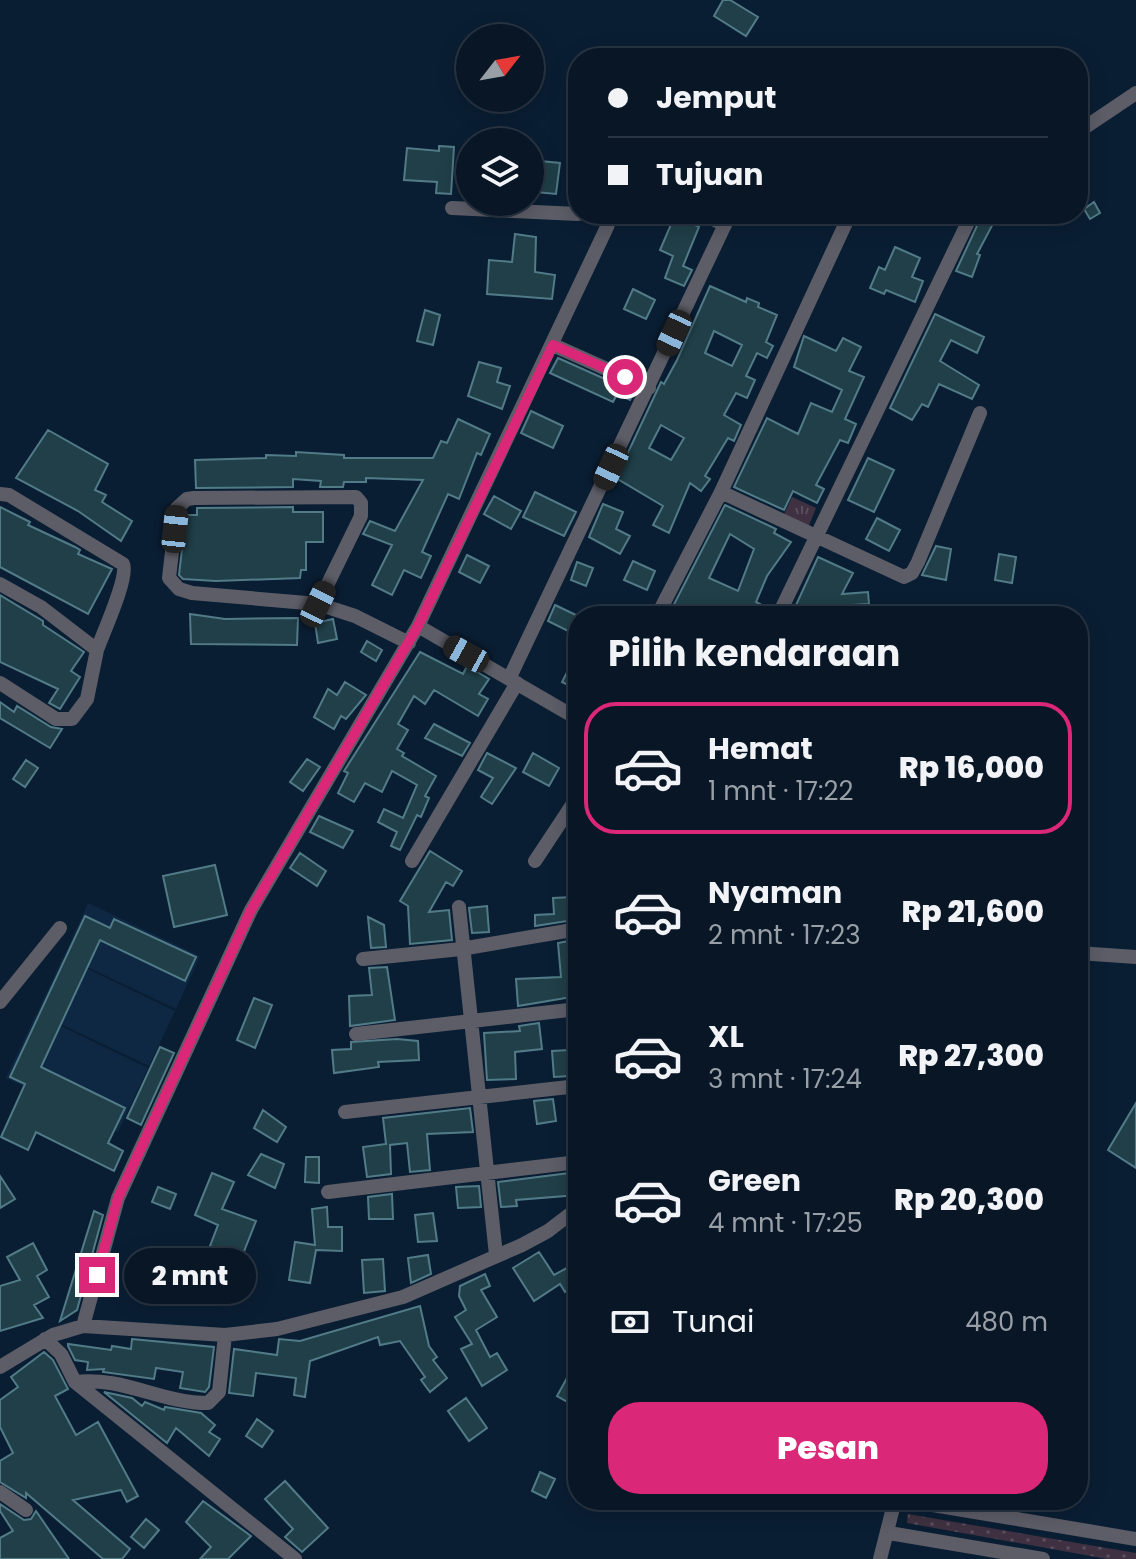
<!DOCTYPE html>
<html lang="id">
<meta charset="utf-8">
<style>
:root{--surface:#081626;--page:#162332;--text:#f1f3f6;--muted:#989fa7;--line:#293543;--accent:#db2777}
body{margin:0;font-family:Poppins,sans-serif;background:var(--page);color:var(--text);height:100vh;display:flex;flex-direction:column;font-size:30px;white-space:nowrap}
*{box-sizing:border-box;margin:0}
p{font-size:26px;color:var(--muted)}
.icon{flex:none;width:44px;height:44px;fill:none;stroke:currentColor;stroke-width:2;stroke-linecap:round;stroke-linejoin:round}
.map{position:relative;flex:1;overflow:hidden}
.drawer{position:absolute;left:568px;top:606px;width:520px;height:904px;display:flex;flex-direction:column;background:var(--surface);border-radius:32px;box-shadow:0 4px 20px #0003,0 0 0 2px var(--line)}
.drawer>*{flex:none}
.banner{position:absolute;left:568px;top:48px;width:520px;height:176px;border-radius:32px;box-shadow:0 4px 20px #0003,0 0 0 2px var(--line);display:grid;align-content:center;height:176px;padding:0 40px;background:var(--surface)}
.needle{width:52px;rotate:59deg}
.tools{position:absolute;left:456px;top:24px;display:grid;gap:16px}
.tools a{display:grid;place-items:center;width:88px;height:88px;border-radius:50%;background:var(--surface);box-shadow:0 4px 20px #0003,0 0 0 2px var(--line);font-size:40px}
.end{position:absolute;width:36px;height:36px;margin:-18px;border:10px solid #db2777;background:#fff;box-shadow:0 0 0 4px #fff}
.from{border-radius:50%}
.bubble{position:absolute;height:56px;border-radius:28px;background:var(--surface);box-shadow:0 4px 20px #0003,0 0 0 2px var(--line);font-size:26px;font-weight:800;line-height:56px;text-align:center}
.car{position:absolute;width:24px;height:48px;margin:-24px -12px;border-radius:10px;box-shadow:0 0 6px 2px #0007;background:linear-gradient(#222 24%,#8ab4d8 0 40%,#222 0 76%,#8ab4d8 0 86%,#222 0)}
.banner b{display:flex;align-items:center;gap:28px;height:76px;font-size:30px}
.banner b+b{border-top:2px solid var(--line)}
.banner i{width:20px;height:20px;background:var(--text)}
ul{padding:0;list-style:none}
li{display:flex;align-items:center;gap:24px;height:132px;margin:0 16px 12px;padding:0 24px;border:4px solid transparent;border-radius:32px}
li div{flex:1}
li b{display:block;font-size:30px}
li em{font-style:normal;font-weight:800}
li.selected{border-color:var(--accent)}
li>.icon{width:72px;height:72px;stroke-width:1.5}
h2{padding:0 40px;font-size:36px;line-height:96px}
.pay{display:flex;align-items:center;gap:20px;height:88px;padding:0 40px;font-size:30px}
.pay p{margin-inline-start:auto}
.primary-button{display:flex;gap:16px;margin-top:auto;padding:16px 40px}
.primary-button a{flex:1;height:92px;border-radius:32px;background:var(--accent);color:#fff;font-size:32px;font-weight:800;line-height:92px;text-align:center}
.map>svg:first-child{display:block}
</style>
<div class="map">
<svg width="1136" height="1559" viewBox="0 0 1136 1559">
<defs>
<pattern id="grass-dots" width="8" height="8" patternUnits="userSpaceOnUse" patternTransform="scale(2)"><rect width="8" height="8" fill="#3f3141"/><path d="M2 2h.1M6 6h.1" fill="none" stroke="#594e5c" stroke-width="1.8" stroke-linecap="round"/></pattern>
<pattern id="park-tufts" width="24" height="20" patternUnits="userSpaceOnUse" patternTransform="scale(2)"><rect width="24" height="20" fill="#3f3141"/><path d="M3 7l-1-3M5 7V3M7 7l1-3M15 17l-1-3M17 17v-4M19 17l1-3" fill="none" stroke="#594e5c"/></pattern>
</defs>
<rect width="100%" height="100%" fill="#0a1e33"/>
<!-- built -->
<path fill="#0e2742" d="M88,903L200,956L176,1009L64,956Z
M63,957L175,1011L149,1066L37,1013Z
M36,1014L148,1068L118,1132L6,1078Z"/>
<!-- grass -->
<path fill="url(#grass-dots)" d="M908,1514L1136,1553V1559H1107L907,1523Z"/>
<!-- park -->
<path fill="url(#park-tufts)" d="M792,497L816,508L807,530L782,519Z"/>
<!-- building -->
<path fill="#203f48" stroke="#527b88" stroke-width="2" fill-rule="evenodd" d="M723,0H730L758,17L746,36L714,16Z
M439,146L454,147L451,194L436,193L437,182L404,180L407,148L439,151Z
M540,161L560,163L556,194L536,192Z
M1094,202L1100,213L1090,219L1084,209Z
M675,215L699,227L683,266L692,270L684,286L665,278L673,256L660,250Z
M982,215L994,222L977,254L980,255L972,277L956,271Z
M515,234L536,237L535,272L555,275L552,299L487,294L489,260L512,262Z
M895,247L920,258L912,277L923,281L915,302L886,290L884,294L870,288L879,267L885,270Z
M710,286L746,302L747,298L759,303L758,307L777,315L766,342L773,346L767,358L757,353L746,376L755,380L747,398L736,393L724,415L741,425L734,441L728,438L705,476L710,479L701,491L690,483L669,533L653,525L663,506L616,478L661,382L664,384L677,360ZM714,331L742,345L732,366L705,353ZM661,425L684,438L671,460L649,448Z
M633,289L655,300L646,319L624,309Z
M425,310L440,315L433,345L417,341Z
M935,314L984,337L977,353L951,340L940,361L979,385L972,399L939,384L928,407L922,404L912,420L890,408Z
M804,336L836,351L843,338L861,347L849,371L864,377L845,419L856,424L848,443L840,440L816,485L824,489L817,503L793,491L784,510L734,487L767,418L798,434L811,403L832,412L842,390L794,367Z
M558,358L634,392L630,400L617,394L613,402L550,373Z
M479,362L501,368L497,382L510,386L502,409L468,396Z
M531,411L563,426L553,448L521,433Z
M458,419L490,434L481,455L477,453L459,499L448,494L422,552L431,556L421,578L404,570L392,595L372,585L392,545L363,534L370,521L395,531L423,480L366,478V482H344L343,487H320L321,481L293,479V487L196,488L195,460L266,458V455L296,456V452L344,455V458H433L441,441L447,443Z
M48,430L108,464L95,490L106,495L102,502L132,521L121,541L78,511L16,478Z
M868,458L894,470L874,512L848,500Z
M535,492L576,512L564,536L523,517Z
M494,496L521,511L511,529L484,514Z
M603,504L623,512L616,529L630,536L620,554L589,537Z
M725,505L776,529L774,533L791,542L767,576L756,602L764,606L759,616H668ZM730,534L754,549L738,591L709,578Z
M0,507L30,522L28,525L75,547L80,550L78,554L112,569L88,614L0,567Z
M293,507V512H323V542H306V570H301L300,578L216,581L183,579L179,575L186,515H197V508Z
M877,518L900,530L889,551L866,539Z
M936,546L951,549L946,580L922,575Z
M999,554L1016,557L1012,583L995,580Z
M467,555L489,566L480,583L459,572Z
M818,557L853,573L842,594L868,592L869,604L835,606L831,616H791Z
M633,561L655,571L647,590L624,580Z
M577,562L593,568L586,586L571,580Z
M0,595L43,621V625L84,652L71,671L80,677L60,709L49,703L58,689L0,662Z
M555,605L578,616V636L548,621Z
M190,614L225,619L298,618L297,645L191,644Z
M333,619L337,639L318,643L315,623Z
M367,641L382,650L376,661L361,652Z
M578,651V690L562,682Z
M420,652L463,674L467,666L489,679L479,694L488,699L478,716L434,690L425,704L414,696L398,724L408,730L397,749L404,753L402,756L436,776L425,796L429,798L421,817L417,815L400,850L391,846L397,832L378,822L384,809L403,818L417,785L392,771L382,792L365,783L354,802L338,793L348,773L344,771Z
M345,682L366,695L346,719L341,716L334,729L314,717L328,689L337,695Z
M0,702L14,712L17,706L51,727L62,729L50,748L0,718Z
M434,724L470,743L462,756L425,738Z
M487,753L516,768L492,804L481,797L493,778L478,770Z
M533,753L559,768L549,786L523,772Z
M307,759L320,767L303,791L290,782Z
M26,760L38,768L25,787L13,779Z
M319,816L353,831L343,848L310,832Z
M430,851L462,871L453,886L446,882L429,912L449,910L452,940L410,944L408,906L400,901Z
M300,853L326,871L317,886L290,868Z
M215,865L227,915L174,927L163,876Z
M573,897L574,920L535,926V915L554,914L553,898Z
M487,906L489,932L472,933L469,908Z
M85,916L110,928L114,919L196,957L185,981L100,940L41,1067L125,1108L108,1143L123,1151L114,1171L36,1132L28,1150L1,1137L25,1084L10,1077Z
M368,917L384,925L386,947L371,948Z
M574,940L578,996L518,1006L516,979L561,977L558,943Z
M387,967L395,1020L350,1026L349,996L372,995L369,968Z
M254,998L272,1005L255,1048L237,1040Z
M539,1023L542,1049L515,1052L516,1079L487,1080L484,1033L520,1031L519,1026Z
M397,1039L418,1041L419,1060L378,1062L379,1067L334,1073L332,1050L351,1049V1042Z
M160,1047L174,1053L141,1125L127,1118Z
M569,1050L570,1076L554,1077L552,1051Z
M553,1099L556,1121L537,1124L534,1101Z
M1136,1103V1168L1108,1150Z
M470,1108L473,1132L427,1134L430,1170L410,1172L407,1143L390,1145L391,1174L367,1177L363,1147L386,1144L383,1118Z
M263,1110L286,1127L277,1142L254,1128Z
M261,1154L284,1164L275,1188L248,1175Z
M306,1157H319V1183L305,1182Z
M578,1172V1195L516,1200L517,1206L501,1207L498,1182Z
M212,1173L234,1182L222,1209L256,1221L241,1259L210,1246L218,1225L195,1215Z
M0,1176L15,1199L0,1208Z
M479,1186L481,1207L458,1208L456,1187Z
M158,1187L176,1194L170,1209L152,1202Z
M392,1194L393,1219H369L368,1197Z
M327,1207L328,1227H342V1251L316,1250L310,1283L289,1280L295,1242L315,1245L312,1209Z
M94,1211L103,1215L77,1310L60,1321Z
M433,1213L437,1241L418,1242L415,1215Z
M33,1243L47,1270L37,1276L49,1297L34,1305L43,1318L0,1331V1286L20,1280L7,1257Z
M539,1252L554,1275L578,1262V1285L565,1292L560,1284L534,1301L513,1268Z
M428,1255L431,1274L411,1283L408,1258Z
M383,1259L385,1291L364,1293L362,1260Z
M485,1274L490,1286L481,1290L497,1317L476,1330L490,1357L497,1353L507,1370L482,1386L461,1349L472,1344L455,1317L466,1310L459,1296L460,1286Z
M420,1306L429,1346L437,1357L433,1360L447,1378L430,1392L421,1380L425,1377L400,1341L380,1345L378,1337L310,1361L305,1397L294,1395L296,1378L256,1373L253,1396L229,1393L234,1349L277,1355L279,1339L300,1341Z
M132,1339L214,1347L209,1387L205,1392L180,1388L183,1372L156,1368L154,1379L103,1372L104,1369L87,1370L88,1362L75,1360L68,1346V1344L111,1350L112,1346L131,1349Z
M44,1352L53,1360L68,1389L55,1396L76,1435L98,1422L138,1496L127,1502L121,1490L73,1500L130,1549L122,1559H103L26,1493V1498L0,1482V1461L13,1453L0,1427V1400L18,1387L11,1377Z
M568,1376L578,1381V1395L573,1405L557,1396Z
M104,1392L132,1398L142,1406L145,1402L164,1410L165,1407L201,1413L215,1425L209,1432L220,1439L209,1456L176,1428L167,1443Z
M466,1398L487,1428L469,1441L448,1411Z
M257,1419L273,1431L262,1447L246,1436Z
M540,1472L555,1479L546,1498L532,1491Z
M285,1481L328,1528L302,1552L285,1537L293,1529L265,1499Z
M203,1501L251,1536L228,1559H200L211,1547L186,1522Z
M0,1504L24,1520L31,1519L36,1511L69,1559H0V1538L13,1531L0,1511Z
M146,1519L159,1530L144,1548L131,1537Z"/>
<g fill="none" stroke-linecap="round" stroke-linejoin="round">
<!-- minor -->
<path stroke="#5d5d68" stroke-width="14" d="M1078,132L1136,93
M452,208L578,214
M703,214L725,225
M553,345L649,388
M721,492L904,577L912,573L918,562L980,413
M0,494L9,495L123,564C129,577 103,633 97,650
M0,584L41,607L97,650L87,699L72,719H56L0,683
M318,604L361,516V503L356,497L194,498L187,499L177,508L169,578L179,589L192,593L318,604L355,616L409,643
M657,616L721,492L850,214
M778,616L972,214
M418,626L578,719
M509,679L730,214
M412,861L517,683
M535,861L578,796
M459,907L496,1255
M1078,953L1136,957
M363,959L461,949L578,929
M0,1002L60,928
M356,1034L578,1009
M345,1112L578,1086
M328,1192L578,1162
M83,1326L118,1198L251,910L418,626L607,227L610,218L585,214
M45,1339L61,1354L75,1382L295,1559
M0,1367L53,1335L83,1326L225,1335L277,1329L403,1297L522,1245L548,1231L578,1208
M75,1382C122,1376 161,1403 208,1403L219,1392L225,1335
M0,1492L26,1510
M903,1500L1136,1539
M889,1533L1043,1559
M880,1559L895,1500"/>
</g>
<g fill="none" stroke-linecap="round" stroke-linejoin="round">
<!-- route -->
<path stroke="#db2777" stroke-width="10" d="M97,1275L118,1198L251,910L418,626L553,345L625,377"/>
</g>
</svg>
<div class="tools">
<a><svg class="needle" viewBox="-14 -14 28 28"><path d="M0-13l5 13h-10z" fill="#e53935"/><path d="M0 13l5-13h-10z" fill="#989fa7"/></svg></a>
<a><svg class="icon" aria-label="layers" viewBox="0 0 24 24"><path d="M12 4l9 5-9 5-9-5zM3 14l9 5 9-5"/></svg></a>
</div>
<i class="end from" style="left:625px;top:377px"></i>
<i class="end" style="left:97px;top:1275px"></i>
<div class="bubble" style="left:124px;top:1248px;width:132px">2 mnt</div>
<i class="car" style="left:674px;top:333px;rotate:205deg"></i>
<i class="car" style="left:611px;top:467px;rotate:205deg"></i>
<i class="car" style="left:175px;top:529px;rotate:6deg"></i>
<i class="car" style="left:318px;top:604px;rotate:26deg"></i>
<i class="car" style="left:466px;top:654px;rotate:299deg"></i>
<div class="banner">
<b><i class="from"></i>Jemput</b>
<b><i></i>Tujuan</b>
</div>
<section class="drawer">
<h2>Pilih kendaraan</h2>
<ul>
<li class="selected"><svg class="icon" aria-label="car" viewBox="0 0 24 24"><path d="M5 17H2v-5l4-1 3-4h7l3 4 3 1v5h-3M9 17h6M6 11h13"/><circle cx="7" cy="17" r="2"/><circle cx="17" cy="17" r="2"/></svg><div><b>Hemat</b><p>1 mnt · 17:22</p></div><em>Rp 16,000</em></li>
<li><svg class="icon" aria-label="car" viewBox="0 0 24 24"><path d="M5 17H2v-5l4-1 3-4h7l3 4 3 1v5h-3M9 17h6M6 11h13"/><circle cx="7" cy="17" r="2"/><circle cx="17" cy="17" r="2"/></svg><div><b>Nyaman</b><p>2 mnt · 17:23</p></div><em>Rp 21,600</em></li>
<li><svg class="icon" aria-label="car" viewBox="0 0 24 24"><path d="M5 17H2v-5l4-1 3-4h7l3 4 3 1v5h-3M9 17h6M6 11h13"/><circle cx="7" cy="17" r="2"/><circle cx="17" cy="17" r="2"/></svg><div><b>XL</b><p>3 mnt · 17:24</p></div><em>Rp 27,300</em></li>
<li><svg class="icon" aria-label="car" viewBox="0 0 24 24"><path d="M5 17H2v-5l4-1 3-4h7l3 4 3 1v5h-3M9 17h6M6 11h13"/><circle cx="7" cy="17" r="2"/><circle cx="17" cy="17" r="2"/></svg><div><b>Green</b><p>4 mnt · 17:25</p></div><em>Rp 20,300</em></li>
</ul>
<div class="pay"><svg class="icon" aria-label="cash" viewBox="0 0 24 24"><path d="M3 7h18v10H3z"/><circle cx="12" cy="12" r="2"/></svg>Tunai<p>480 m</p></div>
<div class="primary-button"><a>Pesan</a></div>
</section>
</div>
